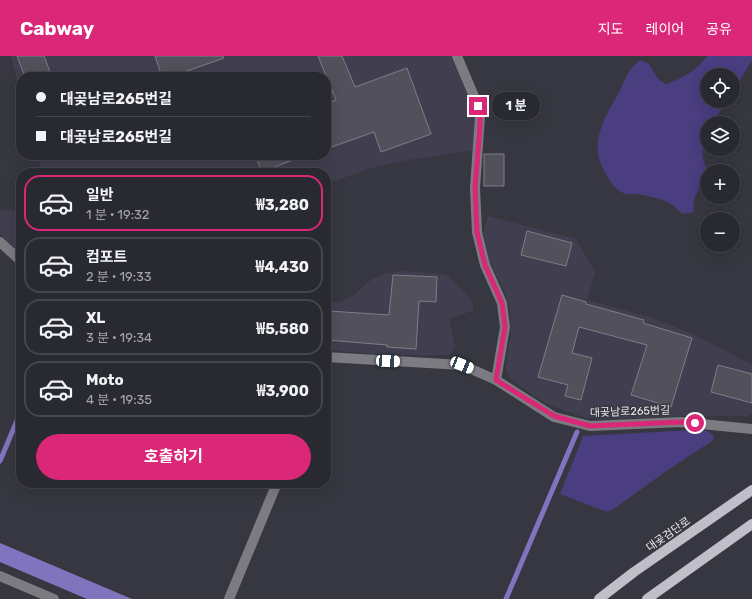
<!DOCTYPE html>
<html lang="ko">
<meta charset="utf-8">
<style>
:root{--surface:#292931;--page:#35353d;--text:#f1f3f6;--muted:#a5a6ab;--line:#45454d;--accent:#db2777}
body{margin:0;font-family:Rubik,"Noto Sans KR",sans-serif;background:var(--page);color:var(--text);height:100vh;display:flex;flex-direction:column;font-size:15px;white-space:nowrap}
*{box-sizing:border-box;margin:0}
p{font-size:13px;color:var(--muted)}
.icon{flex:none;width:22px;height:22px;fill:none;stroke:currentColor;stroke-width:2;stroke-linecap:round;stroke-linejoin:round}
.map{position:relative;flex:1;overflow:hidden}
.side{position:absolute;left:16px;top:112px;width:315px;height:320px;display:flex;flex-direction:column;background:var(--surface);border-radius:16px;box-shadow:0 4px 16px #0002,0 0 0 1px var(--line)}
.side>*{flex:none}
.hud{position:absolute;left:16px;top:16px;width:315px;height:88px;border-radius:16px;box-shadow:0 4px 16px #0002,0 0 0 1px var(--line);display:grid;align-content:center;height:88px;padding:0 20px;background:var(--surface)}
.controls{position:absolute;left:700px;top:12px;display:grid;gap:8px}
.controls a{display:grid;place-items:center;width:40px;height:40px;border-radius:50%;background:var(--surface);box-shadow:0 4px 16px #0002,0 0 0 1px var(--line);font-size:20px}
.end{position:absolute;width:18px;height:18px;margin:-9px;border:5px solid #db2777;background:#fff;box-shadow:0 0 0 2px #fff}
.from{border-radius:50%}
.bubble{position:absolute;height:28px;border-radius:14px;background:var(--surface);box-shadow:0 4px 16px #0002,0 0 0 1px var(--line);font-size:13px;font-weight:700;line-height:28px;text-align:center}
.car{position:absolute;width:12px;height:24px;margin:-12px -6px;border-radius:5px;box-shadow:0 0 3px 1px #0007;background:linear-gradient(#fff 24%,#345 0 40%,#fff 0 76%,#345 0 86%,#fff 0)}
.hud b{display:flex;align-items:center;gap:14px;height:38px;font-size:15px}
.hud b+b{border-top:1px solid var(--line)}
.hud i{width:10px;height:10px;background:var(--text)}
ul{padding:7px 0 0;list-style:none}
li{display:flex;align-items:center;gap:12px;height:56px;margin:0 8px 6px;padding:0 12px;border:2px solid var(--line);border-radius:16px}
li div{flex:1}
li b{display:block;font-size:15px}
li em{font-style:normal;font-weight:700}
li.active{border-color:var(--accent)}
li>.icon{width:36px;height:36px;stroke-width:1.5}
.cta{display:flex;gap:8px;margin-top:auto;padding:8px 20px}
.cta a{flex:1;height:46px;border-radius:24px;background:var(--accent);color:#fff;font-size:16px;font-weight:700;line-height:46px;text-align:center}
header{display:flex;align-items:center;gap:24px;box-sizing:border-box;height:56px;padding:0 20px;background:var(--accent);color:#fff}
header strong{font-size:19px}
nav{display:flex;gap:22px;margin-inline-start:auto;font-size:14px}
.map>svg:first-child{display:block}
</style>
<header>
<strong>Cabway</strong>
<nav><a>지도</a><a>레이어</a><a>공유</a></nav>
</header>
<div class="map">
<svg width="752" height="543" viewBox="0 0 752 543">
<rect width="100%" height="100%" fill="#373741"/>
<!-- built -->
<path fill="#413f4f" d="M11,0H451L474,56L475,66L473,94L402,105L371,112L326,128V117H187L178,116L173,117H109L41,114L37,99H326V21H21V39Z
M6,154L21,155V197L0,178V155Z
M488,160L576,183L595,216L587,244L649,261L693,278L752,309V358L747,360H685L604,363L588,362L571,357L548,348L532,339L510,322L506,314L507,299L511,279L510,255L507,242L489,203L483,176Z
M405,215L440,218L448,220L472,245L474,254L449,263L455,290L450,299H390L326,294V247L341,246L354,239L373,222L387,217Z"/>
<!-- green -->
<path fill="#4a3d80" d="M707,0H752V4L733,35V19H707V45H726L713,67H707C707,86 697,95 707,114L694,143L693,156L683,158C679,155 674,149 669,147C660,142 648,140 637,138C630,138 623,139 617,133C612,129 608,122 605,116C587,85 606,61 620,34C626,22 628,13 640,4L649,8L658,23L666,28C681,23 698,14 707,0Z
M693,374C701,374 709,373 714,381L712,385L665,416L615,452L607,456L560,438L583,380Z"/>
<!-- water -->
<path fill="#8074be" d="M0,487L132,543H87L0,506Z"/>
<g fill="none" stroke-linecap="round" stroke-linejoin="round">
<!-- stream -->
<path stroke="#8074be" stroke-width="5" d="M0,405L21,355
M506,543L577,376"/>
</g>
<!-- building -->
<path fill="#51505b" stroke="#7e7d89" d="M17,0H44L52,21H25Z
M155,0H223L224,2L170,21H162Z
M318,0H342L355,31L407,12L431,78L381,96L374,76L326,93V48L336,44Z
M484,98H504V130H484Z
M255,99H303V100L262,116Z
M527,175L572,187L566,210L521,199Z
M393,219L437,221L436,246L419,245L416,293L387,291V289L327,284L329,255L389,259Z
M562,239L586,246V248L644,264L643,267L692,282L671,351L631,339L647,289L579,271L572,297L592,302L581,344L565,340L568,329L538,321Z
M718,309L752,318V347L711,336Z"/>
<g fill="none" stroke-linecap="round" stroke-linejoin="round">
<!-- minor -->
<path stroke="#7c7b81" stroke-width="10" d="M457,0L478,50L480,60L475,132L477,176L485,209L502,247L505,271L496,324
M0,186L21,205
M326,301L462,309L496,324L554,361L590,370L681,366L752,373
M0,520L54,543
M229,543L277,427"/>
<!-- major -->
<path stroke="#bfbec9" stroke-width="10" d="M599,543L634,516L752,434
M647,543L752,468"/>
</g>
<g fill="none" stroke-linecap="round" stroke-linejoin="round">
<!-- route -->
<path stroke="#db2777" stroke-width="5" d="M478,50L480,60V71L475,132L477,176L485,209L502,247L505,271L496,324L554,360L590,370L681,366L695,367"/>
</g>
<g text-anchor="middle" stroke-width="3" stroke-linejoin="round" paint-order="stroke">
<!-- street labels -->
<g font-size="11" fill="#e9e9ef" stroke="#373741">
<text transform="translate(630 355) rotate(-2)" y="4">대곶남로265번길</text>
<text transform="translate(668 478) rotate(-35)" y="4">대곶검단로</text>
</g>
</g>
</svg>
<div class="controls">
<a><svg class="icon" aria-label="locate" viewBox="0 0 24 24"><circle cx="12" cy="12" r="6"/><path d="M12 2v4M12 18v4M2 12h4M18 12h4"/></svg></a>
<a><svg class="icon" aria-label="layers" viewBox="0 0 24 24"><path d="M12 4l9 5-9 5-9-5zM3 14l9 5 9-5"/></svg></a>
<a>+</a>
<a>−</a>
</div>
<i class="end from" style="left:695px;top:367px"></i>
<i class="end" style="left:478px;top:50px"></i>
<div class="bubble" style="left:492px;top:36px;width:48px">1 분</div>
<i class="car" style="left:388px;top:305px;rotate:93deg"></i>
<i class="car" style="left:462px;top:309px;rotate:112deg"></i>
<div class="hud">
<b><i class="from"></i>대곶남로265번길</b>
<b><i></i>대곶남로265번길</b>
</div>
<section class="side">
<ul>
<li class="active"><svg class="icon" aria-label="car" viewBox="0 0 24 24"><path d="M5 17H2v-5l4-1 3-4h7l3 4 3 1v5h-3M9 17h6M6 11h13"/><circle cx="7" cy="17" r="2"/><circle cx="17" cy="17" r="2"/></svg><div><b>일반</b><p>1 분 · 19:32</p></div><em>₩3,280</em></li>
<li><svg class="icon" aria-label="car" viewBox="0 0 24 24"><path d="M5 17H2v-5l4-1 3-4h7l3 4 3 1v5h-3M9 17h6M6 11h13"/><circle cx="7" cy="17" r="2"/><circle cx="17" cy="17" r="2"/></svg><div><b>컴포트</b><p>2 분 · 19:33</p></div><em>₩4,430</em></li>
<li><svg class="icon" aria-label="car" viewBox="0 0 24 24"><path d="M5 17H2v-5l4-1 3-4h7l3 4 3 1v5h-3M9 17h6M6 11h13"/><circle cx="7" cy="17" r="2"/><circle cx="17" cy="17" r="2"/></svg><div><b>XL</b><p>3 분 · 19:34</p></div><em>₩5,580</em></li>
<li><svg class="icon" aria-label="car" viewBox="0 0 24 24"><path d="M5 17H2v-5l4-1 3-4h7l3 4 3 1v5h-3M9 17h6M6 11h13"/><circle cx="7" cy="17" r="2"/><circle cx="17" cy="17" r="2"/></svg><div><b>Moto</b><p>4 분 · 19:35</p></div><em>₩3,900</em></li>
</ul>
<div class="cta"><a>호출하기</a></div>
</section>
</div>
